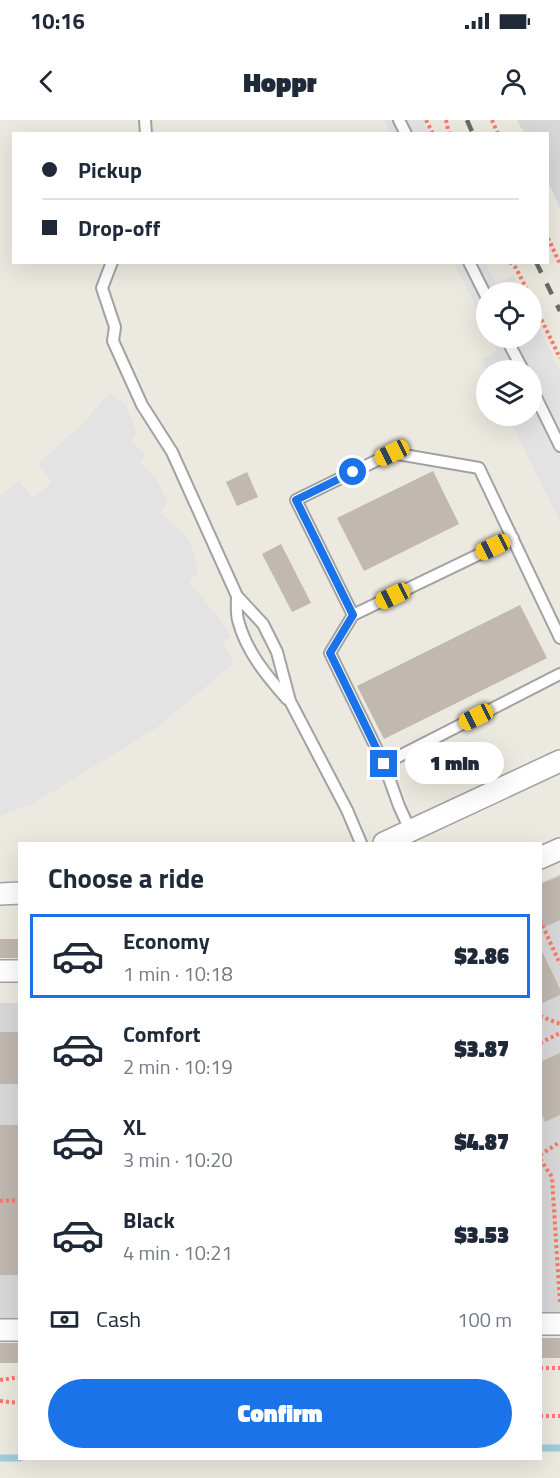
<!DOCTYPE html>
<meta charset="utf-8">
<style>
:root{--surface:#fff;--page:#f2f2f3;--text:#1f2937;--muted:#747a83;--line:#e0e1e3;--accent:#1a73e8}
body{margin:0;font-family:"Titillium Web",sans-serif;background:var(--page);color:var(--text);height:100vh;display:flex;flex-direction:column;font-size:22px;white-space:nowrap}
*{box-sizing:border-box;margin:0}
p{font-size:20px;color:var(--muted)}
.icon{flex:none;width:33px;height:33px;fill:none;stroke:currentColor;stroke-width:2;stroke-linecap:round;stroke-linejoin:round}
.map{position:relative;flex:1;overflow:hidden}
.details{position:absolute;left:18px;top:722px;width:524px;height:618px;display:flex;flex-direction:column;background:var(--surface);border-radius:0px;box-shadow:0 6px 24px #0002}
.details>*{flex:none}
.hud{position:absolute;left:12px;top:12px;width:537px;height:132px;border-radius:0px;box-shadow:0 6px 24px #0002;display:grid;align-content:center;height:132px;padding:0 30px;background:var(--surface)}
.buttons{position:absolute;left:476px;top:162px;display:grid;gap:12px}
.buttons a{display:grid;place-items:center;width:66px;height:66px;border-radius:50%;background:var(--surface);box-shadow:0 6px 24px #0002;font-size:30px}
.end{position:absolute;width:27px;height:27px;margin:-14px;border:8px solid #1a73e8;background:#fff;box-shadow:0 0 0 3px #fff}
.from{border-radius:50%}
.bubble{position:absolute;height:42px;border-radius:21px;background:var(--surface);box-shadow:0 6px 24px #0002;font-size:20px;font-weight:800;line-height:42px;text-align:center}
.car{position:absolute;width:18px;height:36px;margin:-18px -9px;border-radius:8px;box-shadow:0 0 4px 2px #0007;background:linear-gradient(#f5c518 24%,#345 0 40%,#f5c518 0 76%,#345 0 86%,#f5c518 0)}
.hud b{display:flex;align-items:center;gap:21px;height:57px;font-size:22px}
.hud b+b{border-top:2px solid var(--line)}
.hud i{width:15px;height:15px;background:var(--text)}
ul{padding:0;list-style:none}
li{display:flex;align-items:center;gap:18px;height:84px;margin:0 12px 9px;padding:0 18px;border:3px solid transparent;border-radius:0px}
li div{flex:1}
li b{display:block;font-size:22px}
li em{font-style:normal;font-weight:800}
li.selected{border-color:var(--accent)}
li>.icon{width:54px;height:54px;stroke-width:1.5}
h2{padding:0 30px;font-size:27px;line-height:72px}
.pay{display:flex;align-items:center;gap:15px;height:66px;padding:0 30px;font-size:22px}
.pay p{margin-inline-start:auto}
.primary-button{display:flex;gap:12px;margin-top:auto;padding:12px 30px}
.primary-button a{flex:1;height:69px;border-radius:36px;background:var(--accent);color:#fff;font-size:24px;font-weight:800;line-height:69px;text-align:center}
.status{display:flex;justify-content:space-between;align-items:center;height:42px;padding:0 30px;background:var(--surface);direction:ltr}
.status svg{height:16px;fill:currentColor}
header{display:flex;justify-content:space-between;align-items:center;height:78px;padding:0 30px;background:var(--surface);font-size:27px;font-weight:800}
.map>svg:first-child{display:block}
</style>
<div class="status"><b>10:16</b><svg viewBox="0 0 49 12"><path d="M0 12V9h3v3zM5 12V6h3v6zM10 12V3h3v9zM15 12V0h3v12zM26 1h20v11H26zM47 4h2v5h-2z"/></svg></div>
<header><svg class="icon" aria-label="back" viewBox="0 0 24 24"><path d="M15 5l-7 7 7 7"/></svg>Hoppr<svg class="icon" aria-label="person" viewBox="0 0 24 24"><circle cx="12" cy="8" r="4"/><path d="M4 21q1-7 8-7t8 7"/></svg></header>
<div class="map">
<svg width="560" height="1358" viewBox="0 0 560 1358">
<rect width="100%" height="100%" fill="#ece9e0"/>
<!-- residential -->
<path fill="#d9d8d8" d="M517,0H560V88L548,62V14L524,13Z
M560,754V1192H540V763Z
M0,883H19V1202H0Z"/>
<!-- parking -->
<path fill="#e3e3e3" d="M384,0H422L429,13H391Z
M454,143H486L496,164L513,156L521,172H486V207Z
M531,192L560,251V402L508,296H531V250H487L481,240L497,231L491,218H531Z
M110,273L126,285L137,313L132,321L146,335L140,342L155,357L168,382L160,392L190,420L198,453L189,462L216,494L231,516L223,523L234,543L155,609L34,683L0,696V376L19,361L33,378L52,362L38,344L81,305Z"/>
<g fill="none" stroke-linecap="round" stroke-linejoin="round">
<!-- stream -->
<path stroke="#a0cbda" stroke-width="7" d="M540,1328H560
M0,1338H20"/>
</g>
<!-- building -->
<path fill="#c1b8b0" d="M433,351L459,404L364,451L337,398Z
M247,352L258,377L237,386L226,362Z
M281,424L311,483L292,492L262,434Z
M520,485L547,538L384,619L357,566Z
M560,756V800L540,809V764Z
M0,819H20V838H0Z
M540,827L560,869V875L540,884Z
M0,912H20V964H0Z
M560,933V995L545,1002L540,989V942Z
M0,1005H20V1155H0Z
M540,1218H560V1238H540Z
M0,1223H20V1243H0Z"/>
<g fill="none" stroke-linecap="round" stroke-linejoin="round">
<!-- lane casing -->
<g stroke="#a2a2a2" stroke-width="14">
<path id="lane" d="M145,0L146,14
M399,0L406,14
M112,142L102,168L115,207L113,221L142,285L172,332L237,476L263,504L277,532L290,581L347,690L361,723
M469,142L486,176
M506,218L523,250
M531,267L560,326
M237,476C237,483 236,493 238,500C246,531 266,555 287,579
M353,495L513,418
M384,644L560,554
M411,712L399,686L384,644L330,533L353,495L296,380L392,333L479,348L560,518"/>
</g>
<!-- street casing -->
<g stroke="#a2a2a2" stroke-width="24">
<path id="street" d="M384,723L560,641
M540,738L560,729
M0,774L20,773
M0,851H20
M540,1204H560
M0,1210H20"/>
</g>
<!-- path -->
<path stroke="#f77a66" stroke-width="4" stroke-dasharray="3 3" stroke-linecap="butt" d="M426,0L433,14
M446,0L449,14
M492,0L498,14
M548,118L560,144
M510,142L516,148L528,172
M531,178L560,238
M540,800L560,844
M540,896L560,904
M540,923L560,913
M540,1035L560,1022
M540,1039L552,1057L560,1184
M0,1081L20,1080
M540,1248H560
M0,1260L20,1257
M0,1281L20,1283
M540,1296H560"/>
<!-- lane -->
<use href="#lane" stroke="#fff" stroke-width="10"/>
<!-- street -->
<use href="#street" stroke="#fff" stroke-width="21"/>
<!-- rail -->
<path stroke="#696969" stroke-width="4.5" stroke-dasharray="12 12" stroke-linecap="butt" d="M467,0L473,14
M536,142L560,191"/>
</g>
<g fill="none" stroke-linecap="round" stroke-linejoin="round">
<!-- route -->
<path stroke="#1a73e8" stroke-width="8" d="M353,352L296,380L353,495L330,533L384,644"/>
</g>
</svg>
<div class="buttons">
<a><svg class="icon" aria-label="locate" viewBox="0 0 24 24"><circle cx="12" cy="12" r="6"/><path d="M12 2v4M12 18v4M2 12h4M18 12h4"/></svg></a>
<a><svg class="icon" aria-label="layers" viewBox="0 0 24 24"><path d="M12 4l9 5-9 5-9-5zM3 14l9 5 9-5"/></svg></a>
</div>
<i class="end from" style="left:353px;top:352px"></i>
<i class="end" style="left:384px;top:644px"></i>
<div class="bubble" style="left:405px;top:622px;width:99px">1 min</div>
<i class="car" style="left:392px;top:333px;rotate:244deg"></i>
<i class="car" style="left:493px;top:427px;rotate:244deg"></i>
<i class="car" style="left:393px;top:476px;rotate:244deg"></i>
<i class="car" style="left:476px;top:597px;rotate:243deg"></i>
<div class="hud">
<b><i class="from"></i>Pickup</b>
<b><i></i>Drop-off</b>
</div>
<section class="details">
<h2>Choose a ride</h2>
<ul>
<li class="selected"><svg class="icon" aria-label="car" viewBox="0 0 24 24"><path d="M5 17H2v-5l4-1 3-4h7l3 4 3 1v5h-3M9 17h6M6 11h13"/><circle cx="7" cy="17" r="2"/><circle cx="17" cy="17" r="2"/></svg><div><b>Economy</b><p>1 min · 10:18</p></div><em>$2.86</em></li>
<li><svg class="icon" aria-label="car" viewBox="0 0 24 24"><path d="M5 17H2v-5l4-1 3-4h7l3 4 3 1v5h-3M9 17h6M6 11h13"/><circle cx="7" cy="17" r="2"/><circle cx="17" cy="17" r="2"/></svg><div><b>Comfort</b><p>2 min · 10:19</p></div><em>$3.87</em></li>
<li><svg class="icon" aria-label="car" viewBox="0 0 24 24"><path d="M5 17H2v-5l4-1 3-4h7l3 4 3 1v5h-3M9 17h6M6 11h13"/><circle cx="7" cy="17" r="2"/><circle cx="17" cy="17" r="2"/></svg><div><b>XL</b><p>3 min · 10:20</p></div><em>$4.87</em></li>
<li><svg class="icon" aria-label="car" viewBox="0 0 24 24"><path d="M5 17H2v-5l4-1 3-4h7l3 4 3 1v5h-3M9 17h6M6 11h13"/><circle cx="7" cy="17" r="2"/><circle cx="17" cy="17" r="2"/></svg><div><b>Black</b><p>4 min · 10:21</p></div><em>$3.53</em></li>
</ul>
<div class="pay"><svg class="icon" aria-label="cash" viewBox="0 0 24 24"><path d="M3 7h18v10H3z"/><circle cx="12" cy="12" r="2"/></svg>Cash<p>100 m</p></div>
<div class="primary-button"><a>Confirm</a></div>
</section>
</div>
